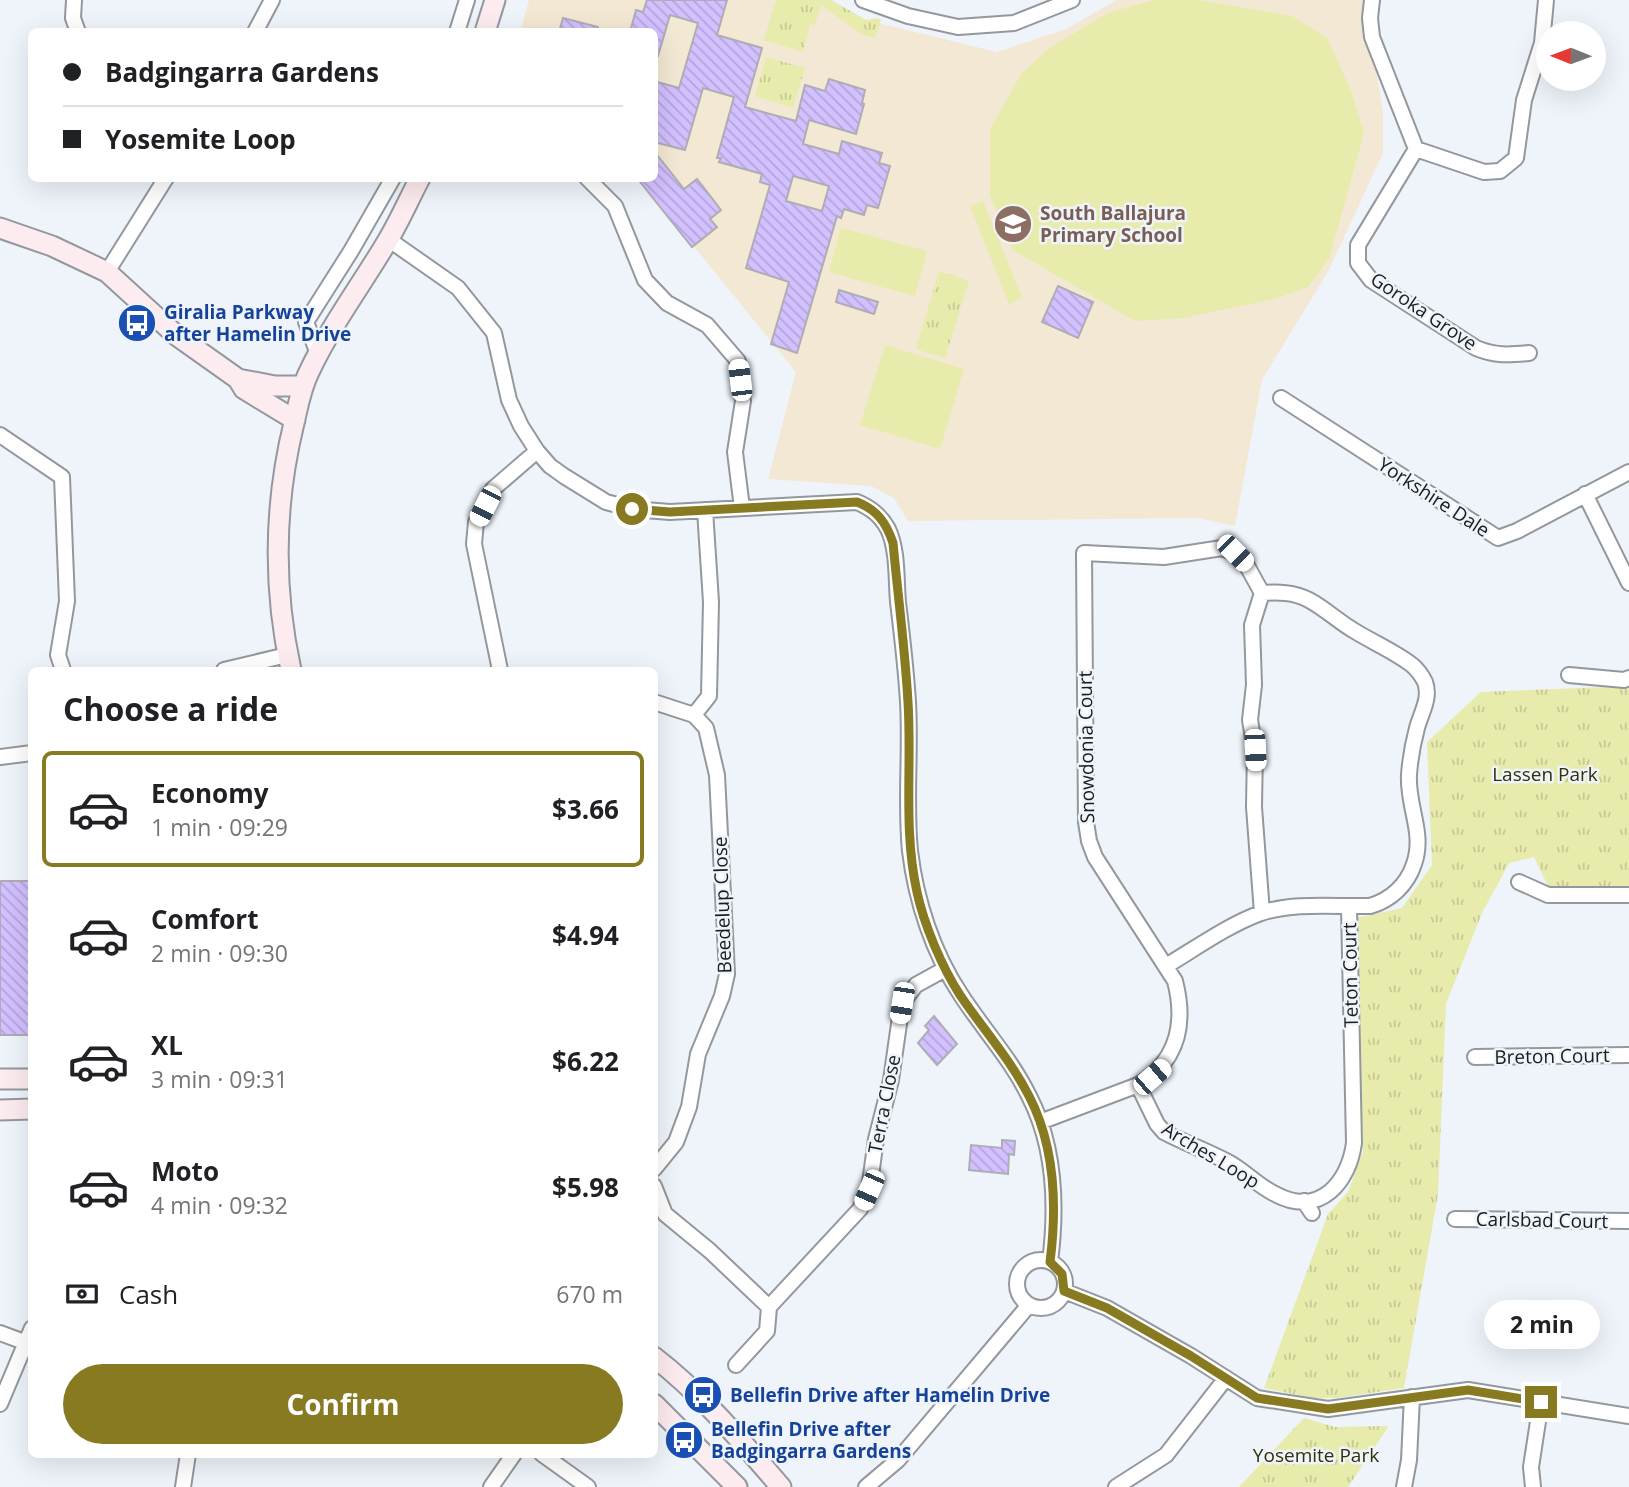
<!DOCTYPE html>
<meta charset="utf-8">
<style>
:root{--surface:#fff;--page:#f6f6f6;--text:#202124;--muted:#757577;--line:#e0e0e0;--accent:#887a20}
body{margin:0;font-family:"Open Sans",sans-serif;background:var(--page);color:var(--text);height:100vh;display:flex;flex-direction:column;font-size:26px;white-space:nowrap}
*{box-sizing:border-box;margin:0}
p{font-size:23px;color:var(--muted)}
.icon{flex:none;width:38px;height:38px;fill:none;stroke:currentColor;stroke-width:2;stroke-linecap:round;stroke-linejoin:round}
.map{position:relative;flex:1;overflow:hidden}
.panel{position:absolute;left:28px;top:667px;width:630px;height:791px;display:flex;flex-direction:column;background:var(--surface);border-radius:10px;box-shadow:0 7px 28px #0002}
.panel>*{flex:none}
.guide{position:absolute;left:28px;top:28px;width:630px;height:154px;border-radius:10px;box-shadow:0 7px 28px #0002;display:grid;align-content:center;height:154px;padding:0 35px;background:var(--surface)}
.needle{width:46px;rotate:271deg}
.tools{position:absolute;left:1536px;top:21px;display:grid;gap:14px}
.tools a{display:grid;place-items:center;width:70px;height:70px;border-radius:50%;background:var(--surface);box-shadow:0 7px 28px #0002;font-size:35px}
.end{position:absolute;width:32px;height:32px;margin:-16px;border:9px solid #887a20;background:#fff;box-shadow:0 0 0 4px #fff}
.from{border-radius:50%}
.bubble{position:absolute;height:49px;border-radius:24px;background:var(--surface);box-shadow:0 7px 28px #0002;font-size:23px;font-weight:700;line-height:49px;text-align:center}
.car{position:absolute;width:21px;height:42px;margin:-21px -10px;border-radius:9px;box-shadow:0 0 5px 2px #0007;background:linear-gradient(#fff 24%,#345 0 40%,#fff 0 76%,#345 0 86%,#fff 0)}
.guide b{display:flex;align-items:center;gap:24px;height:66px;font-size:26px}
.guide b+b{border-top:2px solid var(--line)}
.guide i{width:18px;height:18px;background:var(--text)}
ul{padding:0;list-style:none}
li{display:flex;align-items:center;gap:21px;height:116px;margin:0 14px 10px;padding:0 21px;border:4px solid transparent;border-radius:10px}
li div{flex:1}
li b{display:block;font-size:26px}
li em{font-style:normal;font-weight:700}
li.current{border-color:var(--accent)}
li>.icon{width:63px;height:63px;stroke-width:1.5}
h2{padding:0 35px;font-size:32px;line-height:84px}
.pay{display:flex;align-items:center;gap:18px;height:77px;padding:0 35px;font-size:26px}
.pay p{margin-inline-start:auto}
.button{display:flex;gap:14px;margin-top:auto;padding:14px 35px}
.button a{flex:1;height:80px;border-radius:42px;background:var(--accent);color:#fff;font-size:28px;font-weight:700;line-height:80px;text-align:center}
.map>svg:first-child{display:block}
</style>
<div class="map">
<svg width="1629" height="1487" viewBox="0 0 1629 1487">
<defs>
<pattern id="grass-tufts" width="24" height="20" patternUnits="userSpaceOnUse" patternTransform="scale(1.75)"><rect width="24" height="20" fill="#e7ebab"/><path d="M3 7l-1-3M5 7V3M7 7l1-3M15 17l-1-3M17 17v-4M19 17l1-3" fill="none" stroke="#c6c993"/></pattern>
<pattern id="building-back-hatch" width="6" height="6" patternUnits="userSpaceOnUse" patternTransform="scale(1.75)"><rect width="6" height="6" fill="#d2c0ff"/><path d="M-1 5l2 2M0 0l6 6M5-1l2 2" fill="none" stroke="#b4a4da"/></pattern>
</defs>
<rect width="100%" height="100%" fill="#eef4fa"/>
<!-- education -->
<path fill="#f3e8d3" d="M529,0H831L866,20L997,52L1066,29L1117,0H1364L1383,111V153L1329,270L1262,380L1235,526L1197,518L908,521L894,498L871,486L768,479L796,372L639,179L654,178V32H520Z"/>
<!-- grass -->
<path fill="url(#grass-tufts)" d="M776,0H831L866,20L878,18L881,20L875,38L863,35L821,5L815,25L810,24L803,52L764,40Z
M766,57L805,68L793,108L755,96Z
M939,271L969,281L945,358L916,349Z
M1629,686V889L1549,888L1534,857L1509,863L1482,913L1446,1004L1438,1194L1404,1388L1337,1398H1312L1264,1388L1328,1214L1348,1192L1363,1152L1357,918L1402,908L1432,865L1427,742L1481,692Z
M1304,1418L1335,1427L1389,1426L1348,1487H1239Z"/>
<!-- garden -->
<path fill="#e7ebab" d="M1154,0H1199L1292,16L1327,38L1351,91L1364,133L1329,259L1308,287L1274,299L1182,318L1135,321L1013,250L990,195V129L1022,73L1051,47L1108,13Z
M983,201L1022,298L1009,304L970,206Z
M841,228L927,251L915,296L829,272Z
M885,345L964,369L940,449L860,425Z"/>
<!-- building -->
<path fill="url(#building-back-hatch)" stroke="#aeadb4" stroke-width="2" fill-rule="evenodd" d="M647,0H727L717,35L762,48L745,107L796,121L805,85L825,91L829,79L865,90L862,103L864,104L856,134L809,120L803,144L839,154L842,141L882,153L879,163L890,166L878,208L867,205L864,215L844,209L841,218L837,216L797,353L771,344L789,282L746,268L770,185L760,182L762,174L719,162L721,158H717L734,97L703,88L685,150L654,142V81L679,88L698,23L670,15L658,56L654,55V32H630L636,10L643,12ZM793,176L829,186L822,211L786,201Z
M563,18L598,27V32H559Z
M654,151L684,189L697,179L721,210L710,219L717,227L692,247L637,178H654Z
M1058,286L1093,302L1078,338L1042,322Z
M839,290L878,302L874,314L836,302Z
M0,881H32V1035H0Z
M934,1016L957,1044L937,1065L918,1043L929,1030L925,1026Z
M1002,1140L1015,1141L1014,1155L1009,1154L1008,1174L969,1170L971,1145L1002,1148Z"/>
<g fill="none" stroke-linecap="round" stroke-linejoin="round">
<!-- street casing -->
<g stroke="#93989e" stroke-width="18">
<path id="street" d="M74,0L73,18L78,32
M863,0L908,16L958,27L1014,23L1072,0
M1372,0L1370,18L1372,37L1416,149L1358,245V263L1371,280L1476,348C1495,356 1509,355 1529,353
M255,32L272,0
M457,32L467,0
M1416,149L1484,172L1500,171L1516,158L1524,100L1542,43L1546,0
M587,178L615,206L645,280L667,303L707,325L738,361L743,401L735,452L742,508
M388,239L458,288L494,333L509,400L521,426L537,451L550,466L564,476L606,502L632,509L670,512L857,502C871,508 880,515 888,529C898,550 896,579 898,602C902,635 906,669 908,702C911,752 905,802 910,851C916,901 933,953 961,995C983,1029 1011,1059 1029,1096C1055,1146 1057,1207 1050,1262
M107,272L166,178
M318,354L306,322L351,251L393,178
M1281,398L1498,538L1517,531L1629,472
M0,435L62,477L67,601L58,655L63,670
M1585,494L1629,583
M224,670L287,655
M500,670L474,544L476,522L493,489L537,451
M1569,675L1624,680L1629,678
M654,702L694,715L706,728L717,775L727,974L722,996L698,1054L689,1107L676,1142L654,1169
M694,715L709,696L711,602L705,510
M0,757L32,753
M1519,882L1548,895H1629
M1262,913L1254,807L1255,750L1250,720L1254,685L1252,625L1262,593
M1475,1057L1629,1055
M1138,1085L1157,1124L1164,1132C1185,1143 1207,1151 1228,1162C1245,1171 1259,1187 1277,1195C1320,1217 1349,1182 1354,1143L1349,907
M1040,1122L1138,1085C1178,1061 1186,1024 1175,981L1095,857L1089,841L1086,822L1084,553L1164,557L1222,548L1235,553L1246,564L1262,593C1278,592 1294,592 1309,600C1324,608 1338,621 1353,630C1372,642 1394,651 1412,665C1418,670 1422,676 1425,682C1431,698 1421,713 1417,728C1413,743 1410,760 1409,775C1407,806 1425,833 1414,864C1407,885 1391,900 1370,906C1335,907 1295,902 1261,913C1228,925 1196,948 1166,966
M654,1186L665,1214L710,1251L769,1307L860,1209L869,1190L876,1139L891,1080L902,1003L916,985L945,969
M1304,1201L1312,1213
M1455,1219L1629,1221
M1017 1284a24 24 0 1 1 48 0a24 24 0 1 1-48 0Z
M1064,1291L1107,1308L1191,1356L1257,1398L1328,1409L1468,1390L1629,1416
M0,1333L27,1343
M736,1365L767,1331L769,1307
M0,1404L32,1328
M542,1454L588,1487
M183,1487L188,1454
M491,1487L514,1454
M866,1487L898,1460L1029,1305
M1116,1487L1166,1455L1226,1378
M1404,1487L1409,1460L1412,1397
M1533,1487L1531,1467L1541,1402"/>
</g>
<!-- secondary casing -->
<g stroke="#93989e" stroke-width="23">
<path id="secondary" d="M485,32L495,0
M0,228L52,246L107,272L176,335L238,379L275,386H303
M238,379L244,389L295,420
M291,670C273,588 274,505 294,423C298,406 301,388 309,372C331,325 362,284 388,240C400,220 409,199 420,178
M0,1079H32
M0,1110L32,1109
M654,1357C702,1394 742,1442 781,1487
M654,1404L737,1487"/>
</g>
<!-- street -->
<use href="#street" stroke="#fff" stroke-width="14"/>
<!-- secondary -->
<use href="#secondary" stroke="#fdecef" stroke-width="19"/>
</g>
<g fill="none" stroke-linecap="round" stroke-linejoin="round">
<!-- route -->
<path stroke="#887a20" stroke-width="9" d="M632,509L670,512L857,502C877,510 886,522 893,543C898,596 905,649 908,702C912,765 903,830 917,892C924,925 942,967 960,995C983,1029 1010,1059 1029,1096C1055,1146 1057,1207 1050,1262L1062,1274L1064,1291L1107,1308L1191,1356L1257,1398L1328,1409L1468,1390L1541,1402"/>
</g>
<!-- icons -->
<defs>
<g id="school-disc" transform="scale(2.0125)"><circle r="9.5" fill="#8d6e63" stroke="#eef4fa"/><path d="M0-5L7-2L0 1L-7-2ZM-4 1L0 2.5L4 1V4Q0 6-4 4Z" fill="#fff"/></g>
<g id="bus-disc" transform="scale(2.0125)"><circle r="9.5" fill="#1a4fb4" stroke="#eef4fa"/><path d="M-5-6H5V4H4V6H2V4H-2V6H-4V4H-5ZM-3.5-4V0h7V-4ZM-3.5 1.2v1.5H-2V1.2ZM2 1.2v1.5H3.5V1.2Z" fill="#fff"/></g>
</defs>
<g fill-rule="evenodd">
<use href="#school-disc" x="1013" y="224"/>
<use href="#bus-disc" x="137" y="323"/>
<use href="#bus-disc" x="703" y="1395"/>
<use href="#bus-disc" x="684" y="1440"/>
</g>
<g text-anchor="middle" stroke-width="5" stroke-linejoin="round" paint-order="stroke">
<!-- education labels -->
<g font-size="19" font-weight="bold" fill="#785e54" stroke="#eef4fa" text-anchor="start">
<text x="1040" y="220">South Ballajura<tspan x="1040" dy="22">Primary School</tspan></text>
</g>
<!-- street labels -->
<g font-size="19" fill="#1a1c1e" stroke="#eef4fa">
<text transform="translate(1424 311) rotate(34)" y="7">Goroka Grove</text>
<text transform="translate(1434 497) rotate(33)" y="7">Yorkshire Dale</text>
<text transform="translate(1086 747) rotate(-91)" y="7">Snowdonia Court</text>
<text transform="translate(722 905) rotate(-92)" y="7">Beedelup Close</text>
<text transform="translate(1350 975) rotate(-91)" y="7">Teton Court</text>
<text transform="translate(1552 1056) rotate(-1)" y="7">Breton Court</text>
<text transform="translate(884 1104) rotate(-79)" y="7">Terra Close</text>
<text transform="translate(1211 1155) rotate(31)" y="7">Arches Loop</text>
<text transform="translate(1542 1220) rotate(1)" y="7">Carlsbad Court</text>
</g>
<!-- transit labels -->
<g font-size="19" font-weight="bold" fill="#164399" stroke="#eef4fa" text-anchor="start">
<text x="164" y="319">Giralia Parkway<tspan x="164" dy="22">after Hamelin Drive</tspan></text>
<text x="730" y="1402">Bellefin Drive after Hamelin Drive</text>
<text x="711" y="1436">Bellefin Drive after<tspan x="711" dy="22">Badgingarra Gardens</tspan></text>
</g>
<!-- park labels -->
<g font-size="19" fill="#30300a" stroke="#eef4fa">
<text x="1545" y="781">Lassen Park</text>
<text x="1316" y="1462">Yosemite Park</text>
</g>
</g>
</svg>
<div class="tools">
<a><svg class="needle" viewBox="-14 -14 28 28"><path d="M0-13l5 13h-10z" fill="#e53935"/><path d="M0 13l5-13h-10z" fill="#757577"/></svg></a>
</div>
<i class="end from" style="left:632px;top:509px"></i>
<i class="end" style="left:1541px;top:1402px"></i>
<div class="bubble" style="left:1484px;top:1300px;width:116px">2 min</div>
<i class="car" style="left:740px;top:380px;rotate:353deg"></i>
<i class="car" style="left:485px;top:506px;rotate:207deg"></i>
<i class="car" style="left:1235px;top:553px;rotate:135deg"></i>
<i class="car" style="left:1255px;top:750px;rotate:177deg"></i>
<i class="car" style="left:902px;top:1003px;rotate:189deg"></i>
<i class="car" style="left:1152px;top:1077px;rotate:49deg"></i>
<i class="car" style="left:869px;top:1190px;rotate:204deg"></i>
<div class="guide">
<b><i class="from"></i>Badgingarra Gardens</b>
<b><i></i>Yosemite Loop</b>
</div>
<section class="panel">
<h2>Choose a ride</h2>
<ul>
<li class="current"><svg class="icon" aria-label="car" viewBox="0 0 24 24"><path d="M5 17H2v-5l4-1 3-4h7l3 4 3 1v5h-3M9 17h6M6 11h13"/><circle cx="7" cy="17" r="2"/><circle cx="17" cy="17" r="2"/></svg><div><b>Economy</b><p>1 min · 09:29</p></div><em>$3.66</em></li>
<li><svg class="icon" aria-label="car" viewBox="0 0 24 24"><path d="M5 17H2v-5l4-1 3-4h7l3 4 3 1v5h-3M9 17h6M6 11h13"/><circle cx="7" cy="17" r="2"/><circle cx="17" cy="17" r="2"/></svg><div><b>Comfort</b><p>2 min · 09:30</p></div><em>$4.94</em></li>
<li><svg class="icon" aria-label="car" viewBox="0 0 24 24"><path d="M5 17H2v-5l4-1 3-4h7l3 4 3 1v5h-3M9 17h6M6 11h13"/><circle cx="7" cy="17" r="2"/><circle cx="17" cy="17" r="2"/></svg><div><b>XL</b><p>3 min · 09:31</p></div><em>$6.22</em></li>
<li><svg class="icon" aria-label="car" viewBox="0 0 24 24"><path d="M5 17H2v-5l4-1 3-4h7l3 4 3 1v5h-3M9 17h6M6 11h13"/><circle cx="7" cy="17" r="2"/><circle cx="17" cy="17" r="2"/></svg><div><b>Moto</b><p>4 min · 09:32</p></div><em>$5.98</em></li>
</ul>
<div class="pay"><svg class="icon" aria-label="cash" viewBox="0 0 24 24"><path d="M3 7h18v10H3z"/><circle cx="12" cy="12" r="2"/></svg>Cash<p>670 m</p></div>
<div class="button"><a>Confirm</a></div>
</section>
</div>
